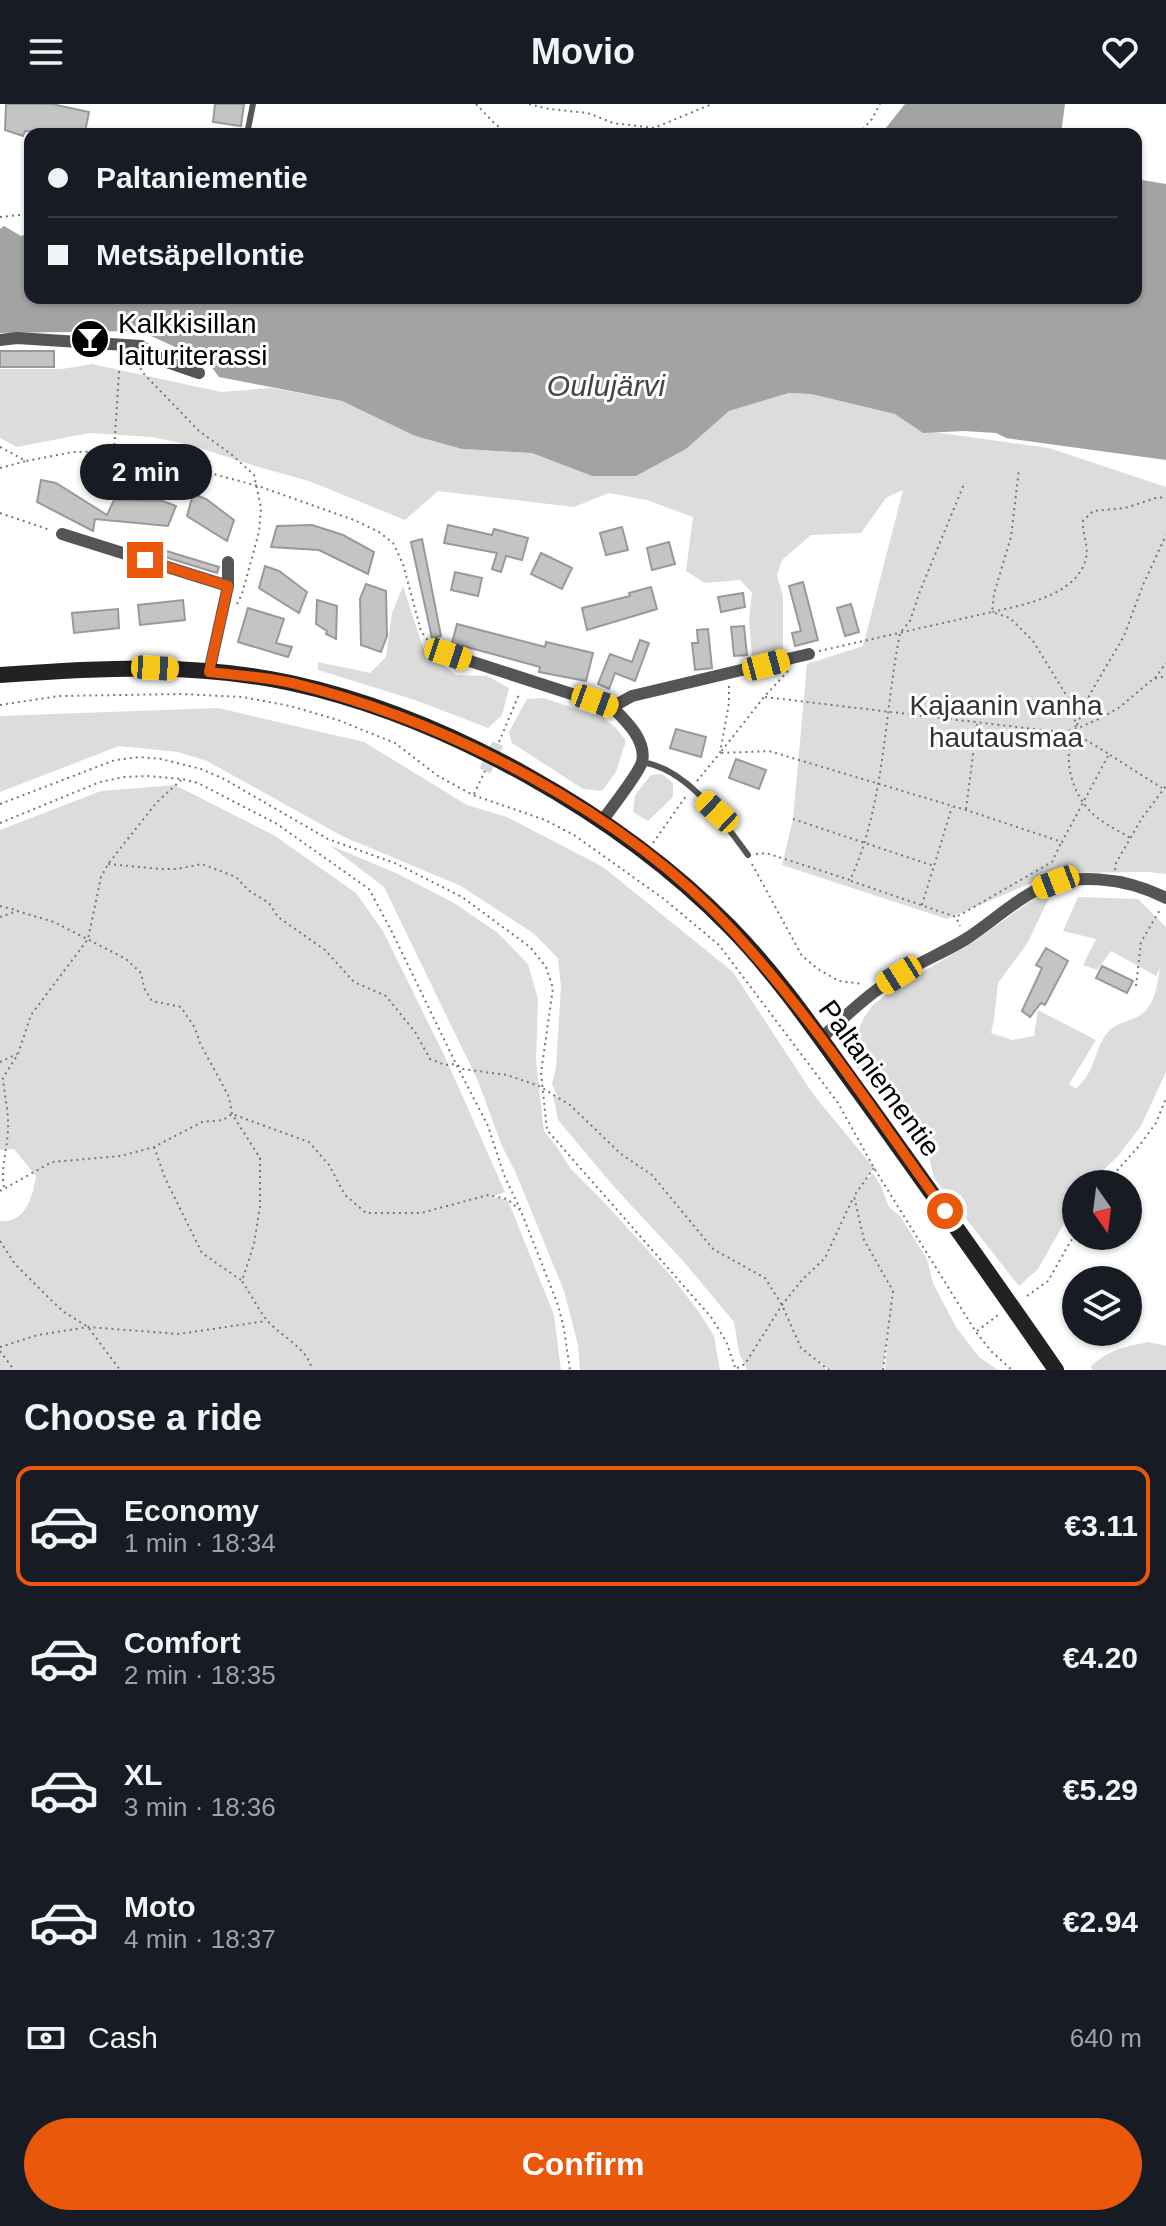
<!DOCTYPE html>
<meta charset="utf-8">
<style>
:root{--surface:#171b24;--page:#242831;--text:#f1f3f6;--muted:#9ea1a6;--line:#363941;--accent:#ea580c}
body{margin:0;font-family:Helvetica,sans-serif;background:var(--page);color:var(--text);height:100vh;display:flex;flex-direction:column;font-size:30px;white-space:nowrap}
*{box-sizing:border-box;margin:0}
p{font-size:26px;color:var(--muted)}
.icon{flex:none;width:44px;height:44px;fill:none;stroke:currentColor;stroke-width:2;stroke-linecap:round;stroke-linejoin:round}
.map{position:relative;height:1266px;overflow:hidden}
.details{display:flex;flex-direction:column;background:var(--surface);flex:1}
.details>*{flex:none}
.hud{position:absolute;left:24px;top:24px;width:1118px;height:176px;border-radius:16px;box-shadow:0 2px 6px #0004;display:grid;align-content:center;height:176px;padding:0 24px;background:var(--surface)}
.needle{width:52px;rotate:166deg}
.tools{position:absolute;left:1062px;top:1066px;display:grid;gap:16px}
.tools a{display:grid;place-items:center;width:80px;height:80px;border-radius:50%;background:var(--surface);box-shadow:0 2px 6px #0004;font-size:40px}
.end{position:absolute;width:36px;height:36px;margin:-18px;border:10px solid #ea580c;background:#fff;box-shadow:0 0 0 4px #fff}
.from{border-radius:50%}
.bubble{position:absolute;height:56px;border-radius:28px;background:var(--surface);box-shadow:0 2px 6px #0004;font-size:26px;font-weight:700;line-height:56px;text-align:center}
.car{position:absolute;width:24px;height:48px;margin:-24px -12px;border-radius:10px;box-shadow:0 0 6px 2px #0007;background:linear-gradient(#f5c518 24%,#345 0 40%,#f5c518 0 76%,#345 0 86%,#f5c518 0)}
.hud b{display:flex;align-items:center;gap:28px;height:76px;font-size:30px}
.hud b+b{border-top:2px solid var(--line)}
.hud i{width:20px;height:20px;background:var(--text)}
ul{padding:0;list-style:none}
li{display:flex;align-items:center;gap:24px;height:120px;margin:0 16px 12px;padding:0 8px;border:4px solid transparent;border-radius:16px}
li div{flex:1}
li b{display:block;font-size:30px}
li em{font-style:normal;font-weight:700}
li.selected{border-color:var(--accent)}
li>.icon{width:72px;height:72px;stroke-width:1.5}
h2{padding:0 24px;font-size:36px;line-height:96px}
.pay{display:flex;align-items:center;gap:20px;height:88px;padding:0 24px;font-size:30px}
.pay p{margin-inline-start:auto}
.action{display:flex;gap:16px;margin-top:auto;padding:16px 24px}
.action a{flex:1;height:92px;border-radius:48px;background:var(--accent);color:#fff;font-size:32px;font-weight:700;line-height:92px;text-align:center}
header{display:flex;justify-content:space-between;align-items:center;height:104px;padding:0 24px;background:var(--surface);font-size:36px;font-weight:700}
.map>svg:first-child{display:block}
</style>
<header><svg class="icon" aria-label="menu" viewBox="0 0 24 24"><path d="M4 6h16M4 12h16M4 18h16"/></svg>Movio<svg class="icon" aria-label="heart" viewBox="0 0 24 24"><path d="M12 20l-8-8c-3-5 5-10 8-4 3-6 11-1 8 4z"/></svg></header>
<div class="map">
<svg width="1166" height="1266" viewBox="0 0 1166 1266">
<rect width="100%" height="100%" fill="#fff"/>
<!-- green -->
<path fill="#dcdcdc" d="M92,260L221,288L271,284L342,297L415,332L462,345L532,349L592,372H636L686,345L729,307L789,289L811,290L896,310L919,326L1049,344L1166,383V770L1148,768L1055,769L947,815L782,761L793,715L807,560L863,542L903,386L886,394L861,429L811,431L782,456L777,471L783,493V546L752,553L749,516L752,489L740,476L705,479L686,467L693,413L647,396L609,389L574,403L438,387L405,416L309,377L255,362L191,341L152,333L89,329L17,343L0,334V265H62Z
M403,482L423,544L456,571L487,572L509,584L502,611L488,624L415,596L318,566V558L370,569L386,553L392,509Z
M543,594L602,613L616,624L626,637L616,668L602,687L583,685L512,639L509,628L527,595Z
M218,604L364,638L467,701L507,713L603,763L733,868L813,990L874,1064L863,1080L873,1069L881,1082L889,1103L900,1112L927,1155L933,1179L956,1223L979,1253L998,1266H885L889,1220L883,1266H829L814,1253L827,1266H747L739,1249L734,1218L684,1158L616,1085L558,1016L553,991L558,993L552,980L556,964L561,882L558,854L533,829L461,782L342,732L207,657L178,648L119,642L0,688V612Z
M662,670L673,679V693L648,717L633,708L635,691L651,671Z
M175,681L275,732L356,789L383,827L446,955L505,1088L491,1093L505,1095L509,1099L554,1211L561,1266H0V1117C26,1120 33,1091 36,1072L14,1045L0,1046V726L101,687Z
M329,741L396,769L454,799L498,829L528,860L538,895L536,957L544,1027L557,1043L570,1064L603,1097L672,1173L699,1208L714,1232L720,1266H580L578,1241L564,1187L515,1067L502,1042L478,977L384,783Z
M1039,791L1049,794L1027,840L998,879L994,916L991,929L1012,936L1034,932L1038,906L1096,936L1069,980L1076,985C1080,980 1085,975 1088,970C1096,957 1097,941 1107,929C1115,920 1125,918 1135,914C1155,905 1157,883 1160,864L1156,872L1111,847L1097,866L1083,861L1096,835L1063,827L1078,793L1138,795L1166,823V968L1141,1022L1118,1052L1089,1080H1076V1098L1038,1165L1019,1182L934,1074L928,1049L917,1029L901,1011L878,992L857,964L855,947L857,930L864,913L874,900L894,885L975,837Z
M1149,1238L1166,1242V1266H1092L1091,1262C1111,1245 1124,1243 1149,1238Z"/>
<!-- water -->
<path fill="#a3a3a3" d="M905,0H1065L1061,30H881Z
M1136,75L1166,80V356L1006,334L996,329L964,327L923,329L895,310L811,290L789,289L729,307L686,345L636,372H592L532,349L462,345L415,332L342,297L219,273L208,258L140,227L0,229V125L4,122L21,132L30,129V194H1136Z"/>
<!-- building -->
<path fill="#c4c4c4" stroke="#999" stroke-width="2" d="M6,0H52L89,8L85,28L25,27L23,32L5,26Z
M215,0H244L241,22L213,18Z
M0,247H54V263H0Z
M41,376L56,379L107,411L114,396L163,397L176,402L168,422L95,415L93,427L37,398Z
M193,390L206,395L234,416L227,437L187,412Z
M312,421L343,431L374,448L368,470L319,446L271,443L277,422Z
M448,421L492,431L494,425L528,434L522,456L506,452L501,468L492,465L497,449L444,439Z
M622,423L628,446L606,451L600,429Z
M422,435L441,532L432,534L411,438Z
M669,438L675,460L652,466L647,444Z
M163,446L219,463L217,469L162,452Z
M541,449L572,464L562,485L531,470Z
M265,462L279,467L307,488L299,509L259,484Z
M455,468L482,474L478,492L451,486Z
M803,478L818,536L795,542L792,529L801,527L789,482Z
M366,480L386,487L387,532L381,548L361,541L360,495Z
M651,483L657,505L587,526L582,504L630,492L629,489Z
M743,489L745,503L721,508L718,493Z
M183,496L185,516L140,521L138,501Z
M317,496L337,502L336,535L326,530L327,527L316,520Z
M851,500L859,528L845,532L837,504Z
M248,504L284,515L276,539L292,543L288,553L238,538Z
M118,505L119,524L74,529L72,509Z
M457,520L545,543L546,538L593,549L586,577L539,568L540,563L452,539Z
M744,522L747,551L734,552L731,523Z
M708,525L712,564L695,566L692,539H698L697,526Z
M640,536L649,539L635,577L615,569L609,585L598,580L610,550L632,558Z
M676,625L706,633L701,653L670,644Z
M736,655L766,666L759,685L729,674Z
M1046,844L1068,857L1045,901L1041,899L1030,913L1022,907L1042,864L1036,861Z
M1102,862L1133,877L1127,889L1096,874Z"/>
<g fill="none" stroke-linecap="round" stroke-linejoin="round">
<!-- street-tunnel -->
<path stroke="#d9d9d9" stroke-width="12" stroke-dasharray="12 6" stroke-linecap="butt" d="M485,667L499,638"/>
<!-- path -->
<path stroke="#777" stroke-width="2" stroke-dasharray="2 4" stroke-linecap="butt" d="M476,0L495,20L509,30
M529,0L549,5L588,9L613,19L654,24L712,0
M859,30L872,15L880,0
M0,113L30,110
M134,254L144,270L199,327L231,350L254,371L261,404L259,428L242,490L237,500
M0,343L26,357L73,348L128,347L258,382L354,416L379,428L393,439L403,460L421,527L431,541L436,544
M114,347L120,253
M0,364L26,357
M0,409L50,426
M819,547L992,508L994,490L1011,433L1019,365
M788,567L764,593L720,649L769,647L966,706L1062,738L1109,650L1081,633L1076,625L1073,602L1033,537L1010,514L992,508C1023,501 1078,491 1086,454C1089,441 1082,430 1083,417L1093,407L1125,404L1156,394L1166,393
M1155,574L1166,559
M765,593L1059,628L1076,625L1101,614L1120,603L1153,575L1166,572
M0,601L59,592L181,590L243,593L290,602L338,616L395,639L438,672L473,691L545,716L574,731L664,795L719,841L838,999L874,1064L976,1228L991,1247L1012,1266
M1077,621L1090,590L1124,532L1143,481L1166,431
M1075,627C1061,653 1072,691 1093,710C1104,720 1119,727 1132,735
M499,638L520,588
M1110,651L1162,684
M697,677L720,649L729,599V581
M474,690L485,667
M0,700L115,656L140,653L161,655L201,665L224,675L328,735L397,760L462,793L530,843L546,863L553,884L541,969L547,1026L711,1213L726,1237L736,1266
M966,705L977,620
M793,715L934,762
M0,719L100,678L124,673L148,672L182,675L198,679L277,720L369,785L391,826L456,960L488,1022L504,1071L521,1107L558,1201L564,1225L570,1266
M653,739L686,692
M756,750L766,749L850,776C885,701 884,610 900,529L910,517L920,487L964,380
M108,760L161,765H177L202,760L236,773L248,786L269,799L278,813L325,846L354,878L386,892L415,928L430,955L445,961L456,960L463,965L507,971L539,982L570,1001L621,1050L652,1071L713,1145L765,1174L782,1201L801,1244L829,1266
M752,760L802,852L818,865L839,877L863,880
M1115,766L1116,759L1142,714L1166,682
M851,777L956,813L960,822
M922,801L952,703
M0,802L16,806
M958,812L1052,758L1061,739
M0,813L17,807L54,818L126,855L141,869L144,884L152,897L181,903L195,924L200,939L229,993L232,1010L260,1054V1102L254,1140L242,1177C250,1189 257,1203 266,1215C279,1232 308,1243 312,1266
M1136,882L1141,838L1161,804
M0,958L17,950
M154,1043L165,1074L202,1149L241,1176
M874,1064L854,1092L864,1136L893,1187L883,1266
M1105,1080L1139,1042L1156,1019L1166,994
M4,1083C0,1063 9,1040 8,1019C8,1004 4,989 3,974L18,950L31,911L88,835L101,773L108,760L157,698L181,676
M0,1087L52,1058L121,1052L154,1043L202,1018L223,1016L232,1010L309,1038L329,1061L345,1091L366,1109H421L488,1091L507,1095L520,1106
M0,1137L15,1160L50,1195L64,1208L88,1223L120,1266
M1027,1192L1048,1177L1076,1128
M977,1227L998,1211
M0,1243L38,1231L88,1223L179,1230L266,1217
M0,1247L14,1266
M737,1264L745,1260L782,1201L802,1176L825,1154L853,1094"/>
<!-- lane -->
<path stroke="#555" stroke-width="6" d="M247,30L253,0
M642,658C688,665 722,716 748,751"/>
<!-- street -->
<path stroke="#555" stroke-width="12" d="M0,236L17,234L141,242L167,258L199,269
M62,430L228,482
M448,550L612,603C625,616 647,636 642,658C639,669 610,706 602,717
M209,568L228,482V458
M612,603L632,592L809,550
M820,935C840,918 859,898 881,883C907,863 938,852 966,835C988,821 1008,802 1031,789C1071,766 1127,774 1166,794"/>
<!-- secondary -->
<path stroke="#222" stroke-width="16" d="M0,571C97,564 195,558 291,579C446,613 619,710 730,823C782,876 824,940 868,1000C931,1088 994,1176 1056,1266"/>
</g>
<g fill="none" stroke-linecap="round" stroke-linejoin="round">
<!-- route -->
<path stroke="#ea580c" stroke-width="10" d="M145,456L228,482L209,568C237,571 265,573 292,579C448,617 625,709 734,828C813,914 877,1013 945,1107"/>
</g>
<!-- icons -->
<defs>
<g id="bar-disc" transform="scale(2)"><circle r="9.5" fill="#000" stroke="#fff"/><path d="M-6-5H6L.8 .8V4.5H3.5V6h-7V4.5H-.8V.8Z" fill="#fff"/></g>
</defs>
<g fill-rule="evenodd">
<use href="#bar-disc" x="90" y="235"/>
</g>
<g text-anchor="middle" stroke-width="6" stroke-linejoin="round" paint-order="stroke">
<!-- poi labels -->
<g font-size="28" fill="#000" stroke="#fff" text-anchor="start">
<text x="118" y="229">Kalkkisillan<tspan x="118" dy="32">laituriterassi</tspan></text>
</g>
<!-- park labels -->
<g font-size="28" fill="#333" stroke="#fff">
<text x="1006" y="611">Kajaanin vanha<tspan x="1006" dy="32">hautausmaa</tspan></text>
</g>
<!-- street labels -->
<g font-size="28" fill="#000" stroke="#fff">
<text transform="translate(880 974) rotate(54)" y="10">Paltaniementie</text>
</g>
<!-- water labels -->
<g font-size="30" font-style="italic" fill="#444" stroke="#fff">
<text x="606" y="292">Oulujärvi</text>
</g>
</g>
</svg>
<div class="tools">
<a><svg class="needle" viewBox="-14 -14 28 28"><path d="M0-13l5 13h-10z" fill="#e53935"/><path d="M0 13l5-13h-10z" fill="#9ea1a6"/></svg></a>
<a><svg class="icon" aria-label="layers" viewBox="0 0 24 24"><path d="M12 4l9 5-9 5-9-5zM3 14l9 5 9-5"/></svg></a>
</div>
<i class="end from" style="left:945px;top:1107px"></i>
<i class="end" style="left:145px;top:456px"></i>
<div class="bubble" style="left:80px;top:340px;width:132px">2 min</div>
<i class="car" style="left:448px;top:550px;rotate:108deg"></i>
<i class="car" style="left:766px;top:561px;rotate:75deg"></i>
<i class="car" style="left:155px;top:564px;rotate:93deg"></i>
<i class="car" style="left:595px;top:597px;rotate:110deg"></i>
<i class="car" style="left:717px;top:708px;rotate:313deg"></i>
<i class="car" style="left:1056px;top:778px;rotate:249deg"></i>
<i class="car" style="left:899px;top:871px;rotate:238deg"></i>
<div class="hud">
<b><i class="from"></i>Paltaniementie</b>
<b><i></i>Metsäpellontie</b>
</div>
</div>
<section class="details">
<h2>Choose a ride</h2>
<ul>
<li class="selected"><svg class="icon" aria-label="car" viewBox="0 0 24 24"><path d="M5 17H2v-5l4-1 3-4h7l3 4 3 1v5h-3M9 17h6M6 11h13"/><circle cx="7" cy="17" r="2"/><circle cx="17" cy="17" r="2"/></svg><div><b>Economy</b><p>1 min · 18:34</p></div><em>€3.11</em></li>
<li><svg class="icon" aria-label="car" viewBox="0 0 24 24"><path d="M5 17H2v-5l4-1 3-4h7l3 4 3 1v5h-3M9 17h6M6 11h13"/><circle cx="7" cy="17" r="2"/><circle cx="17" cy="17" r="2"/></svg><div><b>Comfort</b><p>2 min · 18:35</p></div><em>€4.20</em></li>
<li><svg class="icon" aria-label="car" viewBox="0 0 24 24"><path d="M5 17H2v-5l4-1 3-4h7l3 4 3 1v5h-3M9 17h6M6 11h13"/><circle cx="7" cy="17" r="2"/><circle cx="17" cy="17" r="2"/></svg><div><b>XL</b><p>3 min · 18:36</p></div><em>€5.29</em></li>
<li><svg class="icon" aria-label="car" viewBox="0 0 24 24"><path d="M5 17H2v-5l4-1 3-4h7l3 4 3 1v5h-3M9 17h6M6 11h13"/><circle cx="7" cy="17" r="2"/><circle cx="17" cy="17" r="2"/></svg><div><b>Moto</b><p>4 min · 18:37</p></div><em>€2.94</em></li>
</ul>
<div class="pay"><svg class="icon" aria-label="cash" viewBox="0 0 24 24"><path d="M3 7h18v10H3z"/><circle cx="12" cy="12" r="2"/></svg>Cash<p>640 m</p></div>
<div class="action"><a>Confirm</a></div>
</section>
